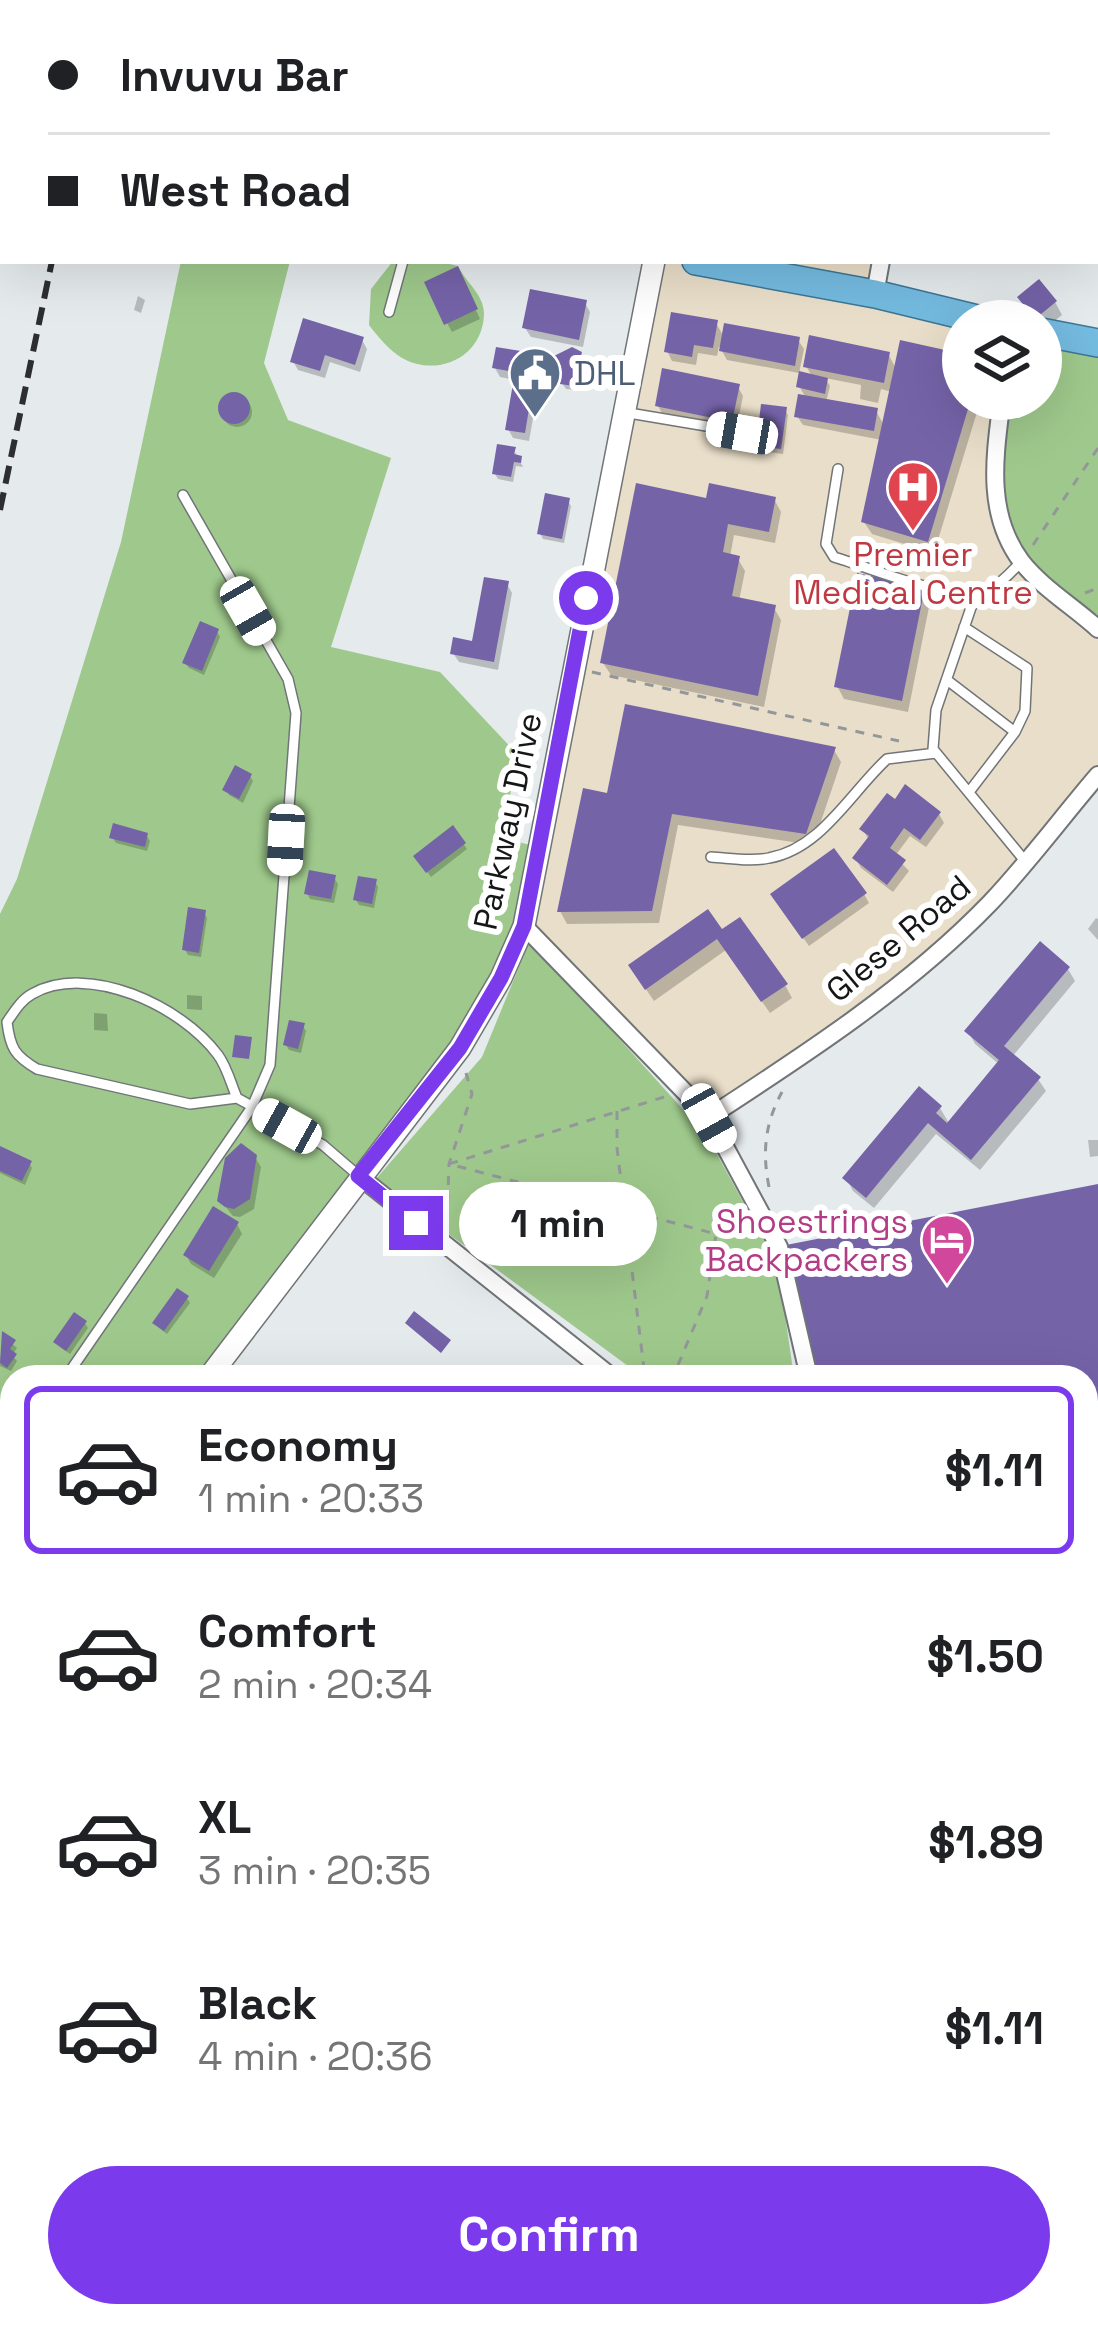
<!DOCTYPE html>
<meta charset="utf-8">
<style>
:root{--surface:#fff;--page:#f6f6f6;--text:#202124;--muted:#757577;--line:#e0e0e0;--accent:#7c3aed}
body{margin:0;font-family:"Space Grotesk",sans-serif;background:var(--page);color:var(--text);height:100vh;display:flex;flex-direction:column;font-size:45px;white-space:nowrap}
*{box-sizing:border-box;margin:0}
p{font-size:39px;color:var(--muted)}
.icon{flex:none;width:66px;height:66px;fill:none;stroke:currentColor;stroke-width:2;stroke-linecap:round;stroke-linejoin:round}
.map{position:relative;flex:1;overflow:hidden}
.drawer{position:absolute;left:0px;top:1365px;width:1098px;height:963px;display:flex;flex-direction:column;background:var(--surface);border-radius:36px 36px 0 0;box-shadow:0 12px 48px #0002}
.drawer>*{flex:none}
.guide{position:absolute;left:0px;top:0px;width:1098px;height:264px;box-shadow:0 12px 48px #0002;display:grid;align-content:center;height:264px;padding:0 48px;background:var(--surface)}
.fabs{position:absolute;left:942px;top:300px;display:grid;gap:24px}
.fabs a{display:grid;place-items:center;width:120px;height:120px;border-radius:50%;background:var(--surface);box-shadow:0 12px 48px #0002;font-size:60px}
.end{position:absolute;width:54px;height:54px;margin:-27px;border:15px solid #7c3aed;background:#fff;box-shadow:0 0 0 6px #fff}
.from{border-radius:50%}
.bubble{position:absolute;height:84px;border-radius:42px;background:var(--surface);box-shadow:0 12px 48px #0002;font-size:39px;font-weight:800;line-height:84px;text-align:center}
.car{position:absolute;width:36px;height:72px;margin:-36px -18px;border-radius:15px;box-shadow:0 0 9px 3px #0007;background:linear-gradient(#fff 24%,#345 0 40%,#fff 0 76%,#345 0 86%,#fff 0)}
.guide b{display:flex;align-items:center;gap:42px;height:114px;font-size:45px}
.guide b+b{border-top:3px solid var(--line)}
.guide i{width:30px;height:30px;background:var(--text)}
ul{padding:21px 0 0;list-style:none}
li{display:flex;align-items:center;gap:36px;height:168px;margin:0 24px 18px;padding:0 24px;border:6px solid transparent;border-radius:18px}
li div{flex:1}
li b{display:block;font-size:45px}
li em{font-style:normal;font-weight:800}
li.active{border-color:var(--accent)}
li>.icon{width:108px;height:108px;stroke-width:1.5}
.action{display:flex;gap:24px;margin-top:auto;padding:24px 48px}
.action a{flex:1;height:138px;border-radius:72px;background:var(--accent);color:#fff;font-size:48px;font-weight:800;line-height:138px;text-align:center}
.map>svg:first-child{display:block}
</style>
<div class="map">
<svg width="1098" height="2327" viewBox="0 0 1098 2327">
<rect width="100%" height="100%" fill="#e5eaed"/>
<!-- commercial -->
<path fill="#e9dec9" d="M224,0H930L223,3Z
M654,261H881L876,294L963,321V399H1002L1098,629V775L928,959L709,1117L524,926Z"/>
<!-- built -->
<path fill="#d5dfe8" d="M1086,1761H1098V2327H573L563,2316H1086Z"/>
<!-- green -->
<path fill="#9fc98c" d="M181,261H290L264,363L288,420L391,458L331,647L440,672L517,754L503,838L534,846L521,930L449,1057L207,1377H12V1634L0,1650V914L17,879L121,542Z
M393,261H437L458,266C466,283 484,294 484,314C483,357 438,378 402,358C389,350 378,337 369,325L371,289Z
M1041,336L1098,349V628L1050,588L1000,521L1002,399H1041Z
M530,940L707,1136L778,1266L794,1377H643L375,1180L482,1057Z"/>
<!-- shadow -->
<path fill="#0003" fill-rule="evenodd" d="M294,0H355L294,3Z
M462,279L480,319L452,332L447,323Z
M138,296L145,300L141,313L134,310Z
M1055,302L1062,315L1044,329L1028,310Z
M585,303L590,312L583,347L531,337L525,328Z
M716,323L724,337L798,340L804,349L799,373L727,360L719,346L717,356L698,353L696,365L672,361L667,351Z
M362,340L367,349L360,372L330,362L325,378L298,370L293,361Z
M520,354L524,362L536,364L541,373L529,441L513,438L508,429L516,380L500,377L495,368Z
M888,354L897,370L963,357V399H981L934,553L872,534L864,522L882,440L803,425L797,416L806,398L799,386L813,378L806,366ZM825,378L861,385L860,399L878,403L881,389L892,392L885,427L876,411L826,402L830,386Z
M580,355L584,360L576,390L566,389L554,371Z
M738,387L743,396L736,430L663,415L658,406Z
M222 412a15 15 0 1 1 30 0a15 15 0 1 1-30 0Z
M785,410L788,415L783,454L762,451L759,445Z
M514,450L523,467L516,466L513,482L498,479L495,474Z
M774,499L781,512L775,543L734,535L730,557L738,559L745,571L739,601L774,608L781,620L764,707L611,675L603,663L708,501Z
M568,501L571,506L564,543L543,539L540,533Z
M507,584L512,593L498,670L459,662L453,653L474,644Z
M923,590L930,602L908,712L844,699L837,686Z
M217,631L220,637L204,675L189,668L185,663Z
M834,750L841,762L813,845L678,825L659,923L567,924L560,911L610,796Z
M250,776L253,781L243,803L229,795L226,790Z
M939,814L944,823L926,847L910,836L895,856L909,871L893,892L861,868L856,859L869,841L863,829Z
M453,829L467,849L431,877L416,857Z
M146,835L150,841L147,851L116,843L112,837Z
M334,878L338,884L334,903L310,899L307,893Z
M375,882L378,887L374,908L359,905L356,900Z
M864,894L869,903L809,946L779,904Z
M204,912L207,918L201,957L188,955L185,950Z
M1096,918L1098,919V940L1088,929Z
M721,933L785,985L792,998L770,1013L726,950L654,1001L639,979Z
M1068,969L1075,981L1012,1057L1038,1079L1046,1091L980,1170L936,1134L874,1208L853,1191L846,1178L940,1108L950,1125L1000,1065L975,1044L968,1031Z
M187,995L202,996V1010L187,1009Z
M94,1013L107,1014L108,1031L94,1030Z
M303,1026L306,1031L301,1053L289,1050L286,1045Z
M1088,1140H1098V1156L1090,1157Z
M0,1149L29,1163L32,1168L25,1185L0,1173Z
M255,1157L261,1167L254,1209L240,1217L233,1216L220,1200Z
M237,1224L242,1234L214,1278L191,1264L186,1255Z
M187,1298L190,1303L167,1334L159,1328L156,1323Z
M85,1323L88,1328L70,1354L60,1347L57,1342Z
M3,1336L17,1348L12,1355L17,1361L11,1371L0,1366Z
M0,1403L12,1413L4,1431L0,1428Z
M12,1527V1553L10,1556L0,1544Z
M1086,1901L1092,1902L1098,1913L1086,1976Z
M1098,1965V2095L1086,2092V2020Z
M12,2084V2109L0,2108V2086Z
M1086,2101L1098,2106V2133L1086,2192Z
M0,2135L4,2153L5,2182H0Z
M205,2316H249L251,2318L239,2327H214Z"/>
<!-- building -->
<path fill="#7563a8" d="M458,266L478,309L444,325L424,282Z
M1039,279L1057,301L1035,319L1017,297Z
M530,289L587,300L579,340L522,328Z
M671,312L718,320L713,348L694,345L692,357L664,352Z
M303,318L364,337L355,365L325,355L320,371L290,362Z
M724,323L800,337L795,366L719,351Z
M809,335L890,352L884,383L803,367Z
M900,340L963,354V399H971L928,542L861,522Z
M496,347L521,351L520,358L537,361L525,433L505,430L515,372L492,368Z
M572,347L582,352L574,386L560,384L559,374L551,372L550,358Z
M662,368L740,384L732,422L655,406Z
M799,371L828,378L825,394L796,387Z
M218 408a16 16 0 1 1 32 0a16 16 0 1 1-32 0Z
M798,394L878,408L874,431L794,417Z
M761,404L787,407L781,449L756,446Z
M497,444L516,447L514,454L522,456L521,463L514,462L511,477L492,474Z
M636,483L706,498L709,483L776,497L769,532L728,524L723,552L740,556L732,596L776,605L758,696L600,663Z
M545,493L570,498L562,539L537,534Z
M857,573L925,587L902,701L834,687Z
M484,577L509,581L494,662L450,654L453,637L472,641Z
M200,621L219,629L202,671L182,663Z
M625,704L836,747L806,834L672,814L652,911L557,912L583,788L607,793Z
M235,765L252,774L239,799L222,790Z
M905,784L941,812L920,840L904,828L890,848L906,860L887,885L852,858L869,836L859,829L887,793L895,799Z
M113,823L148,833L145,847L109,838Z
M453,825L466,843L426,873L413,856Z
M834,848L867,893L802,939L770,894Z
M309,870L336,875L331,899L304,894Z
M358,876L377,879L372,904L353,900Z
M188,907L206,910L199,953L182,950Z
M708,909L722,929L740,917L788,984L761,1002L717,939L645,990L628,965Z
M1040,941L1070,967L1004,1046L1041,1077L971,1160L928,1123L866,1198L842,1178L919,1086L942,1106L936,1113L947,1123L999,1060L964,1031Z
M289,1020L305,1023L298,1049L283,1045Z
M235,1035L252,1037L249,1059L232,1057Z
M241,1143L257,1155L250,1199L234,1209L225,1207L217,1201L225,1158Z
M0,1146L32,1161L22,1181L0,1171Z
M1098,1184V1419H1086V1377H816L786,1245Z
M213,1206L239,1222L209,1271L183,1255Z
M177,1288L189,1296L164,1331L152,1323Z
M414,1311L451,1340L441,1353L405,1323Z
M74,1312L87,1321L66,1351L53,1342Z
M2,1331L16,1340L10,1349L17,1354L7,1368L0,1363Z
M12,1811V2046L0,2044V1905L5,1895L0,1832Z
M1096,1960H1098V2085L1086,2082V2006Z
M1086,2098L1098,2101L1088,2153H1086Z"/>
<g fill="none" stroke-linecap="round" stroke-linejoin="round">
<!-- service casing -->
<g stroke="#717578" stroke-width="12">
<path id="service" d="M758,0L773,3
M879,0L881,3
M389,312L403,261
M623,412L742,432
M838,469L826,544L834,557C872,568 956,606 993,587C1003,582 1013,570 1022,561
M976,593L936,710L933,749L1025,861
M964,627L1027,668L1025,711L1015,732L969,792
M947,680L1015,732
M711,857C729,858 751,862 769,858C821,849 851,792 887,759L936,753
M237,1098C231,1084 227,1067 218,1055C182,1006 88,962 32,994C21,1000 14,1012 7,1022C10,1048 15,1056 37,1069L190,1104L237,1098L323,1145L359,1176
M1009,1375V1377
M66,1377L252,1107L270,1065L296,713L288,679L183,495
M0,1472L12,1455
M1086,1492L1098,1481
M0,1761L12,1767"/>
</g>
<!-- minor casing -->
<g stroke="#717578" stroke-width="20">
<path id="minor" d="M223,3L224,0
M521,3V0
M929,3L930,0
M875,294L881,261
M1002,399C995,455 985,512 1021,561C1041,587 1074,607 1098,629
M524,926L709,1117L779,1247L809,1377
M709,1117C806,1054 909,987 990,903C1028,863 1062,817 1098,775
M359,1176L612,1377
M1086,1426L1098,1425
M563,2316L573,2327
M385,2327L398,2316"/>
</g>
<!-- tertiary casing -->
<g stroke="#717578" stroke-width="24">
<path id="tertiary" d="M209,1377L460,1048L501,978L524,926L654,261
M0,1657L12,1640"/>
</g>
<!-- trunk casing -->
<g stroke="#3d7695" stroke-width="30">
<path id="trunk" d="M0,84L3,85
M696,261L875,294L986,321
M1041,332L1098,343"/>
</g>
<!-- path -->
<path stroke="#939799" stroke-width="3" stroke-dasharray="9 9" stroke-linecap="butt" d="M47,0L48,3
M37,3L38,0
M0,163L3,160
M1033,545L1098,448
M1085,593L1098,588
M592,672L899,741
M664,1097L449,1164L716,1234L707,1296L673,1377
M617,1111V1148L645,1377
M769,1187C762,1152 765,1123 782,1092
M447,1221L449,1164L472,1094L466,1073"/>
<!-- service -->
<use href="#service" stroke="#fff" stroke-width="9"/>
<!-- minor -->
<use href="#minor" stroke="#fff" stroke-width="16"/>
<!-- tertiary -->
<use href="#tertiary" stroke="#fff" stroke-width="21"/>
<!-- trunk -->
<use href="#trunk" stroke="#74bbe0" stroke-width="27"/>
<!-- rail -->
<path stroke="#2d2e30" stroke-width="6" stroke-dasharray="18 9" stroke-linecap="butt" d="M106,3L107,0
M0,510L52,261"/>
</g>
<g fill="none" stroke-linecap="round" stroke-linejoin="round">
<!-- route -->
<path stroke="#7c3aed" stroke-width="15" d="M416,1223L358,1176L460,1048L501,978L524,926L586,598"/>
</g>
<!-- icons -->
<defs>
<g id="civic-pin" transform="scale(2.7)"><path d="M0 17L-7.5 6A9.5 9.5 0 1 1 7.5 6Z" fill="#5c6f8a" stroke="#fff"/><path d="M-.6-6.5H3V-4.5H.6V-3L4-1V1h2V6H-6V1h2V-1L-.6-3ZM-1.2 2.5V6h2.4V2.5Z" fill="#fff"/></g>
<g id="hospital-pin" transform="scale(2.7)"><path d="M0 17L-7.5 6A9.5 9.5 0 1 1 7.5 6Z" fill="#e0444e" stroke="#fff"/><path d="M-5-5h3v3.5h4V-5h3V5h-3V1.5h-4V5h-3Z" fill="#fff"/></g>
<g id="hotel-pin" transform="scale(2.7)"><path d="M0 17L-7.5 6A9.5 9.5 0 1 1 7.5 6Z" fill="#d1479c" stroke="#fff"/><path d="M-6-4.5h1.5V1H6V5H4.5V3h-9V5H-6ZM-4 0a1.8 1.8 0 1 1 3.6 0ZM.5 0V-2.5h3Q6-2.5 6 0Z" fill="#fff"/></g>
</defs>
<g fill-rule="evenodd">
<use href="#civic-pin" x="535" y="373"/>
<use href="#hospital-pin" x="913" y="487"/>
<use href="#hotel-pin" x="947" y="1240"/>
</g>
<g text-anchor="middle" stroke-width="12" stroke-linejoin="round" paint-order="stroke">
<!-- service labels -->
<g font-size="33" fill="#4e5e75" stroke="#fff" text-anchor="start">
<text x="574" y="385">DHL</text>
</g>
<!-- health labels -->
<g font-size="33" fill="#be3a42" stroke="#fff">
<text x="913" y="566">Premier<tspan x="913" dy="38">Medical Centre</tspan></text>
</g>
<!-- street labels -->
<g font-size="33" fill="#151617" stroke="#fff">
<text transform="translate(507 821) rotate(-78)" y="12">Parkway Drive</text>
<text transform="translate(898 938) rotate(-40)" y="12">Glese Road</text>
</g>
<!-- hotel labels -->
<g font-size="33" fill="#b23c85" stroke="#fff" text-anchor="end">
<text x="908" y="1233">Shoestrings<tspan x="908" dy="38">Backpackers</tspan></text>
</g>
</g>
</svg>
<div class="fabs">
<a><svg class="icon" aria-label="layers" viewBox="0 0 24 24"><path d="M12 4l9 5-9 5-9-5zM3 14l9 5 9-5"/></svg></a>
</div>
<i class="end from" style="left:586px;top:598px"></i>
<i class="end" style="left:416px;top:1223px"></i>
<div class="bubble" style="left:459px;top:1182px;width:198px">1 min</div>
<i class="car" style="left:742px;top:433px;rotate:280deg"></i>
<i class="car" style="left:248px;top:611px;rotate:150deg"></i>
<i class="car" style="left:286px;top:840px;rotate:183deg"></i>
<i class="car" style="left:709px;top:1118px;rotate:151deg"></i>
<i class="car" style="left:287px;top:1126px;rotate:299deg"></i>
<div class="guide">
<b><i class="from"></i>Invuvu Bar</b>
<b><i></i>West Road</b>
</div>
<section class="drawer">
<ul>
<li class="active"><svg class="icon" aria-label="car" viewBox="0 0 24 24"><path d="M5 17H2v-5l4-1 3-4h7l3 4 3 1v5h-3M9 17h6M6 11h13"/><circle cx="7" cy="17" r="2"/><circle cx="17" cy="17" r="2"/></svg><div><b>Economy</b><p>1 min · 20:33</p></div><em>$1.11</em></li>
<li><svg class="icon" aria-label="car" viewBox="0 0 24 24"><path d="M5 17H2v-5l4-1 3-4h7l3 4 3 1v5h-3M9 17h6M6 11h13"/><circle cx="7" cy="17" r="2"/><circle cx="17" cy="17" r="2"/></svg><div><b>Comfort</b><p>2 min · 20:34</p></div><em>$1.50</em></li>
<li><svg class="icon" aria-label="car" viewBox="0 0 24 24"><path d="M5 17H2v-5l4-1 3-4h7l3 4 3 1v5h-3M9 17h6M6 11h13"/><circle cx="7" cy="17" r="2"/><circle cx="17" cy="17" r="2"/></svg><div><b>XL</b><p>3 min · 20:35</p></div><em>$1.89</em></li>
<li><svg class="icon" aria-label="car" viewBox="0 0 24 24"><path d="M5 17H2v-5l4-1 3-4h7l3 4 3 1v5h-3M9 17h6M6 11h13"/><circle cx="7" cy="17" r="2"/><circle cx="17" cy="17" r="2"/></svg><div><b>Black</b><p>4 min · 20:36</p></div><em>$1.11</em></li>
</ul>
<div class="action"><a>Confirm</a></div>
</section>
</div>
